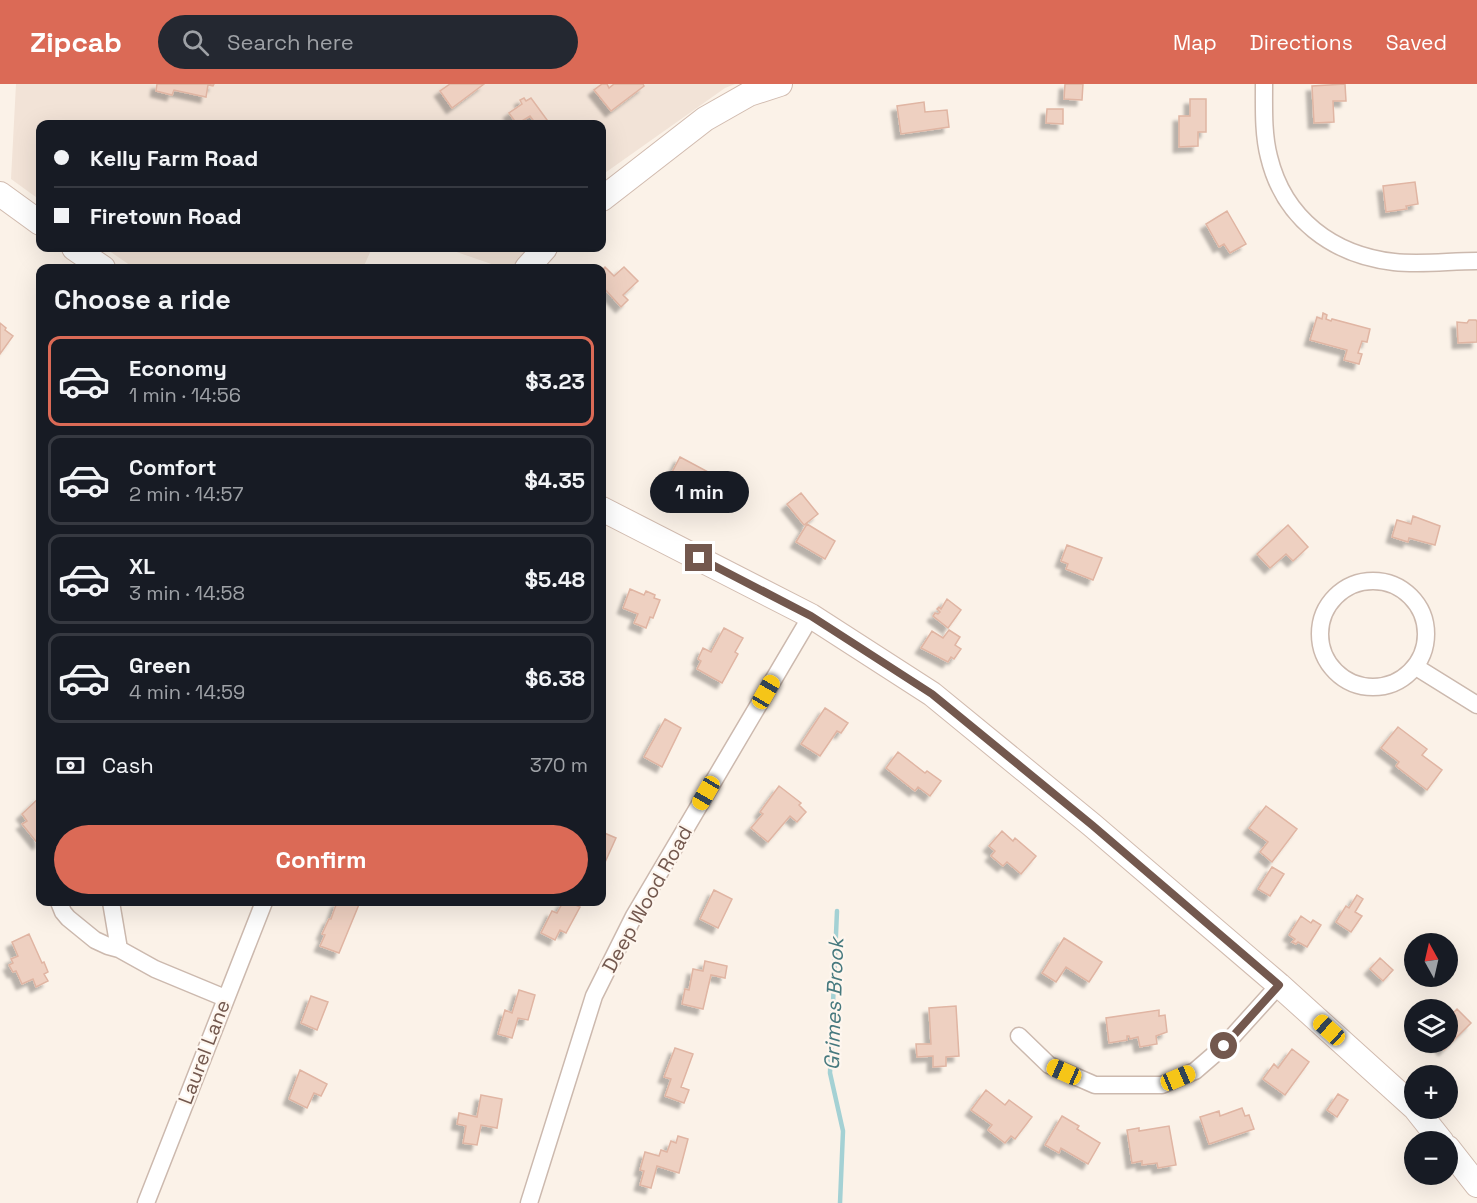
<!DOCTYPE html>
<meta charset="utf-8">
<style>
:root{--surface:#171b24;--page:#242831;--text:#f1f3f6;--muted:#9ea1a6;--line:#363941;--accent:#db6a56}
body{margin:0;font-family:"Space Grotesk",sans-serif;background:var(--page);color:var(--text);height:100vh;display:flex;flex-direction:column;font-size:22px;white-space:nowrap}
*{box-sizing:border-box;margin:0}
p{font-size:20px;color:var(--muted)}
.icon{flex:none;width:33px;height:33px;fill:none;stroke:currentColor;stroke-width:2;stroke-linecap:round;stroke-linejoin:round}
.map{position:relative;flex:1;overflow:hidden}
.details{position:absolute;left:36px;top:180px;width:570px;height:642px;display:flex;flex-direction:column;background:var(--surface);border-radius:12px;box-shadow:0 6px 24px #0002}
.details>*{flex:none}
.banner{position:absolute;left:36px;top:36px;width:570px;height:132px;border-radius:12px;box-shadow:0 6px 24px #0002;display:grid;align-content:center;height:132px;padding:0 18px;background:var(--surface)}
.needle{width:39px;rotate:352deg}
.buttons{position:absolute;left:1404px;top:849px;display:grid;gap:12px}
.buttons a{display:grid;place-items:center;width:54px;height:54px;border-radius:50%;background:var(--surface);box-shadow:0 6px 24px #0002;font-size:30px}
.end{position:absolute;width:27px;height:27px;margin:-14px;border:8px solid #73584e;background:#fff;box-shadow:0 0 0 3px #fff}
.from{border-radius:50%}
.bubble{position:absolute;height:42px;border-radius:21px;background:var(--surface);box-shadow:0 6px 24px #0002;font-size:20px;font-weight:600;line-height:42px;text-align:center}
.car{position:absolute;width:18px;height:36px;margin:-18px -9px;border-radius:8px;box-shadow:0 0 4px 2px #0007;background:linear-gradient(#f5c518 24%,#345 0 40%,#f5c518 0 76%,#345 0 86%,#f5c518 0)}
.banner b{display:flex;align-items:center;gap:21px;height:57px;font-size:22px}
.banner b+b{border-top:2px solid var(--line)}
.banner i{width:15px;height:15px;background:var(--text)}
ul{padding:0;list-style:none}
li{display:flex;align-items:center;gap:18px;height:90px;margin:0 12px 9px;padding:0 6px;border:3px solid var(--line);border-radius:12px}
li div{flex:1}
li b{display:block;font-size:22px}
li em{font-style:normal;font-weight:600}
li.on{border-color:var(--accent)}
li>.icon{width:54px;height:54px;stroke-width:1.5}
h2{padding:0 18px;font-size:27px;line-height:72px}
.pay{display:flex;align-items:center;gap:15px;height:66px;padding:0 18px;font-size:22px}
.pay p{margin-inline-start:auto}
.button{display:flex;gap:12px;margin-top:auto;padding:12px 18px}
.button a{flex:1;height:69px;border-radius:36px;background:var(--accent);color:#fff;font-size:24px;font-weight:600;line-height:69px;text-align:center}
header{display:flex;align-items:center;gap:36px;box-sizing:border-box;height:84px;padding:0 30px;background:var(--accent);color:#fff}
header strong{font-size:28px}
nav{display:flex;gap:33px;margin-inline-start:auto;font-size:21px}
.search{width:420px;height:54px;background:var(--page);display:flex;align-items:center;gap:15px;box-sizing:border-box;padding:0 21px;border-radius:33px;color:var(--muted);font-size:22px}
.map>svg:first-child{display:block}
</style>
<header>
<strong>Zipcab</strong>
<div class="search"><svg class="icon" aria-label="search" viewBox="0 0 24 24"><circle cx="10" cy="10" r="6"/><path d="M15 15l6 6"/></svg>Search here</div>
<nav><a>Map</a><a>Directions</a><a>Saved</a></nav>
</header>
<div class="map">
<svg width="1477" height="1119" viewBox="0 0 1477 1119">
<defs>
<filter id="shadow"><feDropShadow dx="-5.5" dy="5.5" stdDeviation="1.5" flood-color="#0004"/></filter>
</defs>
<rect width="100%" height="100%" fill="#fbf2e8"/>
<!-- residential -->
<path fill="#f2e3d7" d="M16,0H735L725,4L602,91V40H40V116L11,95Z
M105,164H372L363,184H134Z
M445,164H529L514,184H503Z"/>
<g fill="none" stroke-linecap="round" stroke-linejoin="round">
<!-- stream -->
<path stroke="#a4d1d4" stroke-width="4.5" d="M837,827L830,989L843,1047L840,1119"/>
</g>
<!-- building -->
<path fill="#eed0c1" stroke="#e0b5a3" stroke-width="1.5" filter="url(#shadow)" d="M157,0H214L213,2L208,1L206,13L174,6L172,11L156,7Z
M450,0H484L452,24L440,7Z
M602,0H607L609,4L614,0H643L644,2L611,27L594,6Z
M1065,0H1083L1082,16L1064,15Z
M1345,0L1346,17H1333L1334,38L1314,39L1312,2Z
M524,14L526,17L531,14L550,40H536L530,32L517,40L509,29L522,20L520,16Z
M1190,15H1206V48H1198V62L1179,63V32H1190Z
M924,18L925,28L947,26L949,43L901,50L897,22Z
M1047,25H1063V40L1046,39Z
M1415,98L1418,120L1406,122L1407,125L1386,128L1383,102Z
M1227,127L1246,160L1230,169L1224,160L1219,163L1206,140Z
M605,183L614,192L624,183L638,197L623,211L628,216L621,223L602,202V186Z
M1323,229L1327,231L1326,235L1331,237L1332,235L1370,245L1367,258L1362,257L1358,269L1362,270L1359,280L1344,276L1347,266L1310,256L1317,233L1322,235Z
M1469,236H1476L1477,238V258L1458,259L1457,238L1467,239Z
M0,239L6,244L5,246L13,252L0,270Z
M680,373L712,390L703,408L683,398L681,401L669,394Z
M801,409L818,430L804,441L787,420Z
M1413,432L1440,442L1435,461L1409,454L1408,458L1392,453L1397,436L1411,440Z
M807,440L835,457L825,475L796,458Z
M1288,441L1308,463L1293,477L1286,470L1270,484L1257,470Z
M1067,461L1102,474L1093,496L1066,485L1068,480L1061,477Z
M630,505L644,511L646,507L655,511L654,514L660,516L653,534L650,533L646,544L634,539L638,530L623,524Z
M947,515L961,526L948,544L933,532L935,529L938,530L940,528L937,525L939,523L941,525Z
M724,544L743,554L735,568L738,570L722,599L697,585L701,577L698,575L703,564L711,568Z
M949,546L960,553L955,561L961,565L954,575L951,573L948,578L921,564L932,547L943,554Z
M825,624L848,639L841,649L837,647L820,672L801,660Z
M665,635L681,644L662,683L644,673Z
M1398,643L1427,665L1422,671L1442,686L1427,706L1396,682L1399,678L1381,664Z
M898,668L925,689L927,687L941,697L930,712L918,703L915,707L886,684Z
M779,702L801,719L799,721L806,728L797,738L790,732L768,758L751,744L763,730L760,728Z
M40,713V758L38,760L22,740L27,737L22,730Z
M1266,722L1297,745L1272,778L1260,768L1268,758L1249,744Z
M1002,747L1013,757L1015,754L1036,772L1021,790L1007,778L1003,782L991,772L995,767L989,762Z
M602,748L616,754L602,785Z
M1272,783L1284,790L1270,812L1258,805Z
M714,806L732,815L718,844L700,835Z
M1357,811L1363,815L1355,828L1362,832L1351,848L1336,838L1346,822L1349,824Z
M337,818H360L339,869L320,862L325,851L322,850L329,835H331Z
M563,818H569L580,823L566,849L560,846L555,856L541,849L552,827L557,829Z
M1301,832L1311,839L1313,836L1321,841L1307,863L1298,858L1296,860L1292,858L1295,855L1289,851Z
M29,850L42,879L44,878L48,888L44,890L48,897L36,903L33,895L22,900L16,887L13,888L9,881L13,879L11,875L18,872L12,858Z
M1064,854L1102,878L1089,898L1066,883L1056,898L1042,889Z
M1380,874L1393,886L1383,897L1370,885Z
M705,877L727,882L725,894L711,891L703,925L682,920L685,905L689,906L693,885L703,887Z
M519,906L535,911L528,936L518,934L512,954L498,950L505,926L512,929Z
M311,912L328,918L317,946L301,939Z
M956,922L959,972L946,973V982L933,983V972L917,973L916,960H931L929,924Z
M1457,925L1471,939L1444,966L1438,960L1436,963L1432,958H1448V934Z
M1159,926V932L1165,931L1167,948L1156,952L1157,960L1140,963L1138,953L1130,955L1129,952H1127V956L1109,959L1106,934Z
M675,964L693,970L681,1003L689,1006L684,1019L665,1012L671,995L664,993Z
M1292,965L1309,978L1285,1011L1263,995L1274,980L1278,984Z
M300,986L327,1000L321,1012L314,1009L307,1024L289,1015Z
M986,1006L1005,1021L1009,1016L1032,1033L1015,1055L1011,1052L1005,1059L988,1046L992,1041L971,1026Z
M1338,1010L1348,1016L1337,1033L1327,1026Z
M481,1011L502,1015L497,1044L481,1041L477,1061L463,1059L466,1042L457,1040L459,1029L477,1033Z
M1242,1024L1245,1032L1249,1031L1254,1045L1209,1060L1200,1033L1219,1027L1220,1032Z
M1062,1032L1079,1042L1077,1045L1100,1059L1088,1080L1061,1064L1059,1069L1045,1061Z
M1169,1042L1176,1081L1158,1084L1157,1079L1142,1081V1077L1132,1079L1127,1046L1139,1044V1047Z
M678,1052L688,1055L679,1089L657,1082L651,1104L640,1101L644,1087L640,1086L645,1068L659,1072L661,1066L667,1068L671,1057L676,1059Z"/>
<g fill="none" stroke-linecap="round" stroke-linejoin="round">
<!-- street casing -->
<g stroke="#ccb9ae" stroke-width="19">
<path id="street" d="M1264,0C1264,24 1263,50 1269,73C1284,135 1333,171 1394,178C1421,181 1450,177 1477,177
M1320 550a53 53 0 1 1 106 0a53 53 0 1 1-106 0Z
M1416,583L1477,621
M59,818L63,828L68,834L95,856L108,862L119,865L155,885L225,914
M111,818L119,865
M1019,952L1049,981L1095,1001H1162L1195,987L1224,962L1279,901
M146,1119L264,818
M529,1119L594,912L634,832L811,532"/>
</g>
<!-- secondary casing -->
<g stroke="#d1bbaf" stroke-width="26">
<path id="secondary" d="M0,110L40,139
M602,115L705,35L749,10L780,0
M74,164L103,184
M527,184L545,164
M602,425L811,532L932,610L1092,741L1279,901L1414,1023
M1415,1024L1442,1058
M1448,1064L1477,1101"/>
</g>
<!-- street -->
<use href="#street" stroke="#fff" stroke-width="16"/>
<!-- secondary -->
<use href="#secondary" stroke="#fff" stroke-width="24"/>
</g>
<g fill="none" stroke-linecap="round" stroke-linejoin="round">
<!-- route -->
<path stroke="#73584e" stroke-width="8" d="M699,474L811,532L932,610L1092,741L1279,901L1224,962"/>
</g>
<g text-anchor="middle" stroke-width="4.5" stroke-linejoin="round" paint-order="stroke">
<!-- street labels -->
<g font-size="20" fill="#73584e" stroke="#fef6ee">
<text transform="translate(647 815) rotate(-61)" y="7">Deep Wood Road</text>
<text transform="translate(204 968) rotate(-69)" y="7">Laurel Lane</text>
</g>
<!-- water labels -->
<g font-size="21" font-style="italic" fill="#46797e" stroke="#fef6ee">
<text transform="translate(834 920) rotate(-88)" y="7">Grimes Brook</text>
</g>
</g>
</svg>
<div class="buttons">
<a><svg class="needle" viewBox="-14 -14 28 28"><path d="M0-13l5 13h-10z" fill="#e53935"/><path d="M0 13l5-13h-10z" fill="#9ea1a6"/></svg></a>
<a><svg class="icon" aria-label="layers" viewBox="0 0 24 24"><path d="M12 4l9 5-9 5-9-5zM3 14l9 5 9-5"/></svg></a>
<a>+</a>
<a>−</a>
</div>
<i class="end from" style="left:1224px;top:962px"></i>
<i class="end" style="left:699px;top:474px"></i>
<div class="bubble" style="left:650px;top:387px;width:99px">1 min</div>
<i class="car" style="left:766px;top:608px;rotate:30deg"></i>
<i class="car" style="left:706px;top:709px;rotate:210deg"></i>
<i class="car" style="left:1329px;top:946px;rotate:312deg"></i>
<i class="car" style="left:1064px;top:988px;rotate:294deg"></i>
<i class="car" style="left:1178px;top:994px;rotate:67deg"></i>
<div class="banner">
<b><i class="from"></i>Kelly Farm Road</b>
<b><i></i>Firetown Road</b>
</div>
<section class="details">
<h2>Choose a ride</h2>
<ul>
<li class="on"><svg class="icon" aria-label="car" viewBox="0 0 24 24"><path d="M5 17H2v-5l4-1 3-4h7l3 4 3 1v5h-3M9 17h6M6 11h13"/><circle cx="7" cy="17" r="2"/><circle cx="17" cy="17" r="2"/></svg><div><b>Economy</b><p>1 min · 14:56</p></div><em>$3.23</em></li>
<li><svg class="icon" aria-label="car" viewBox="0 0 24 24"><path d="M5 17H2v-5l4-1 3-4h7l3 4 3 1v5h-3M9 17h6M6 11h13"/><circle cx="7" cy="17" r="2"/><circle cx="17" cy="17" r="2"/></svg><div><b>Comfort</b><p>2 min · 14:57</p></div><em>$4.35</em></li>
<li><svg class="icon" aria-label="car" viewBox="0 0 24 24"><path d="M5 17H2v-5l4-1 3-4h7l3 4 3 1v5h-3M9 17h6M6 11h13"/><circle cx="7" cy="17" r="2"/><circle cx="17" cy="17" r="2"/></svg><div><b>XL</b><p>3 min · 14:58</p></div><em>$5.48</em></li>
<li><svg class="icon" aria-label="car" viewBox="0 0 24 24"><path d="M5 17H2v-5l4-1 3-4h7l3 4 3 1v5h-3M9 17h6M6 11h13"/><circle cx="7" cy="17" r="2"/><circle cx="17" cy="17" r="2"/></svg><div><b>Green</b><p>4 min · 14:59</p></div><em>$6.38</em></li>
</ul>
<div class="pay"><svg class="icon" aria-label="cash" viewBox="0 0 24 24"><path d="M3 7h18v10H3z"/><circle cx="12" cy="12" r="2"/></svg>Cash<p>370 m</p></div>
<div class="button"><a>Confirm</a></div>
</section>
</div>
